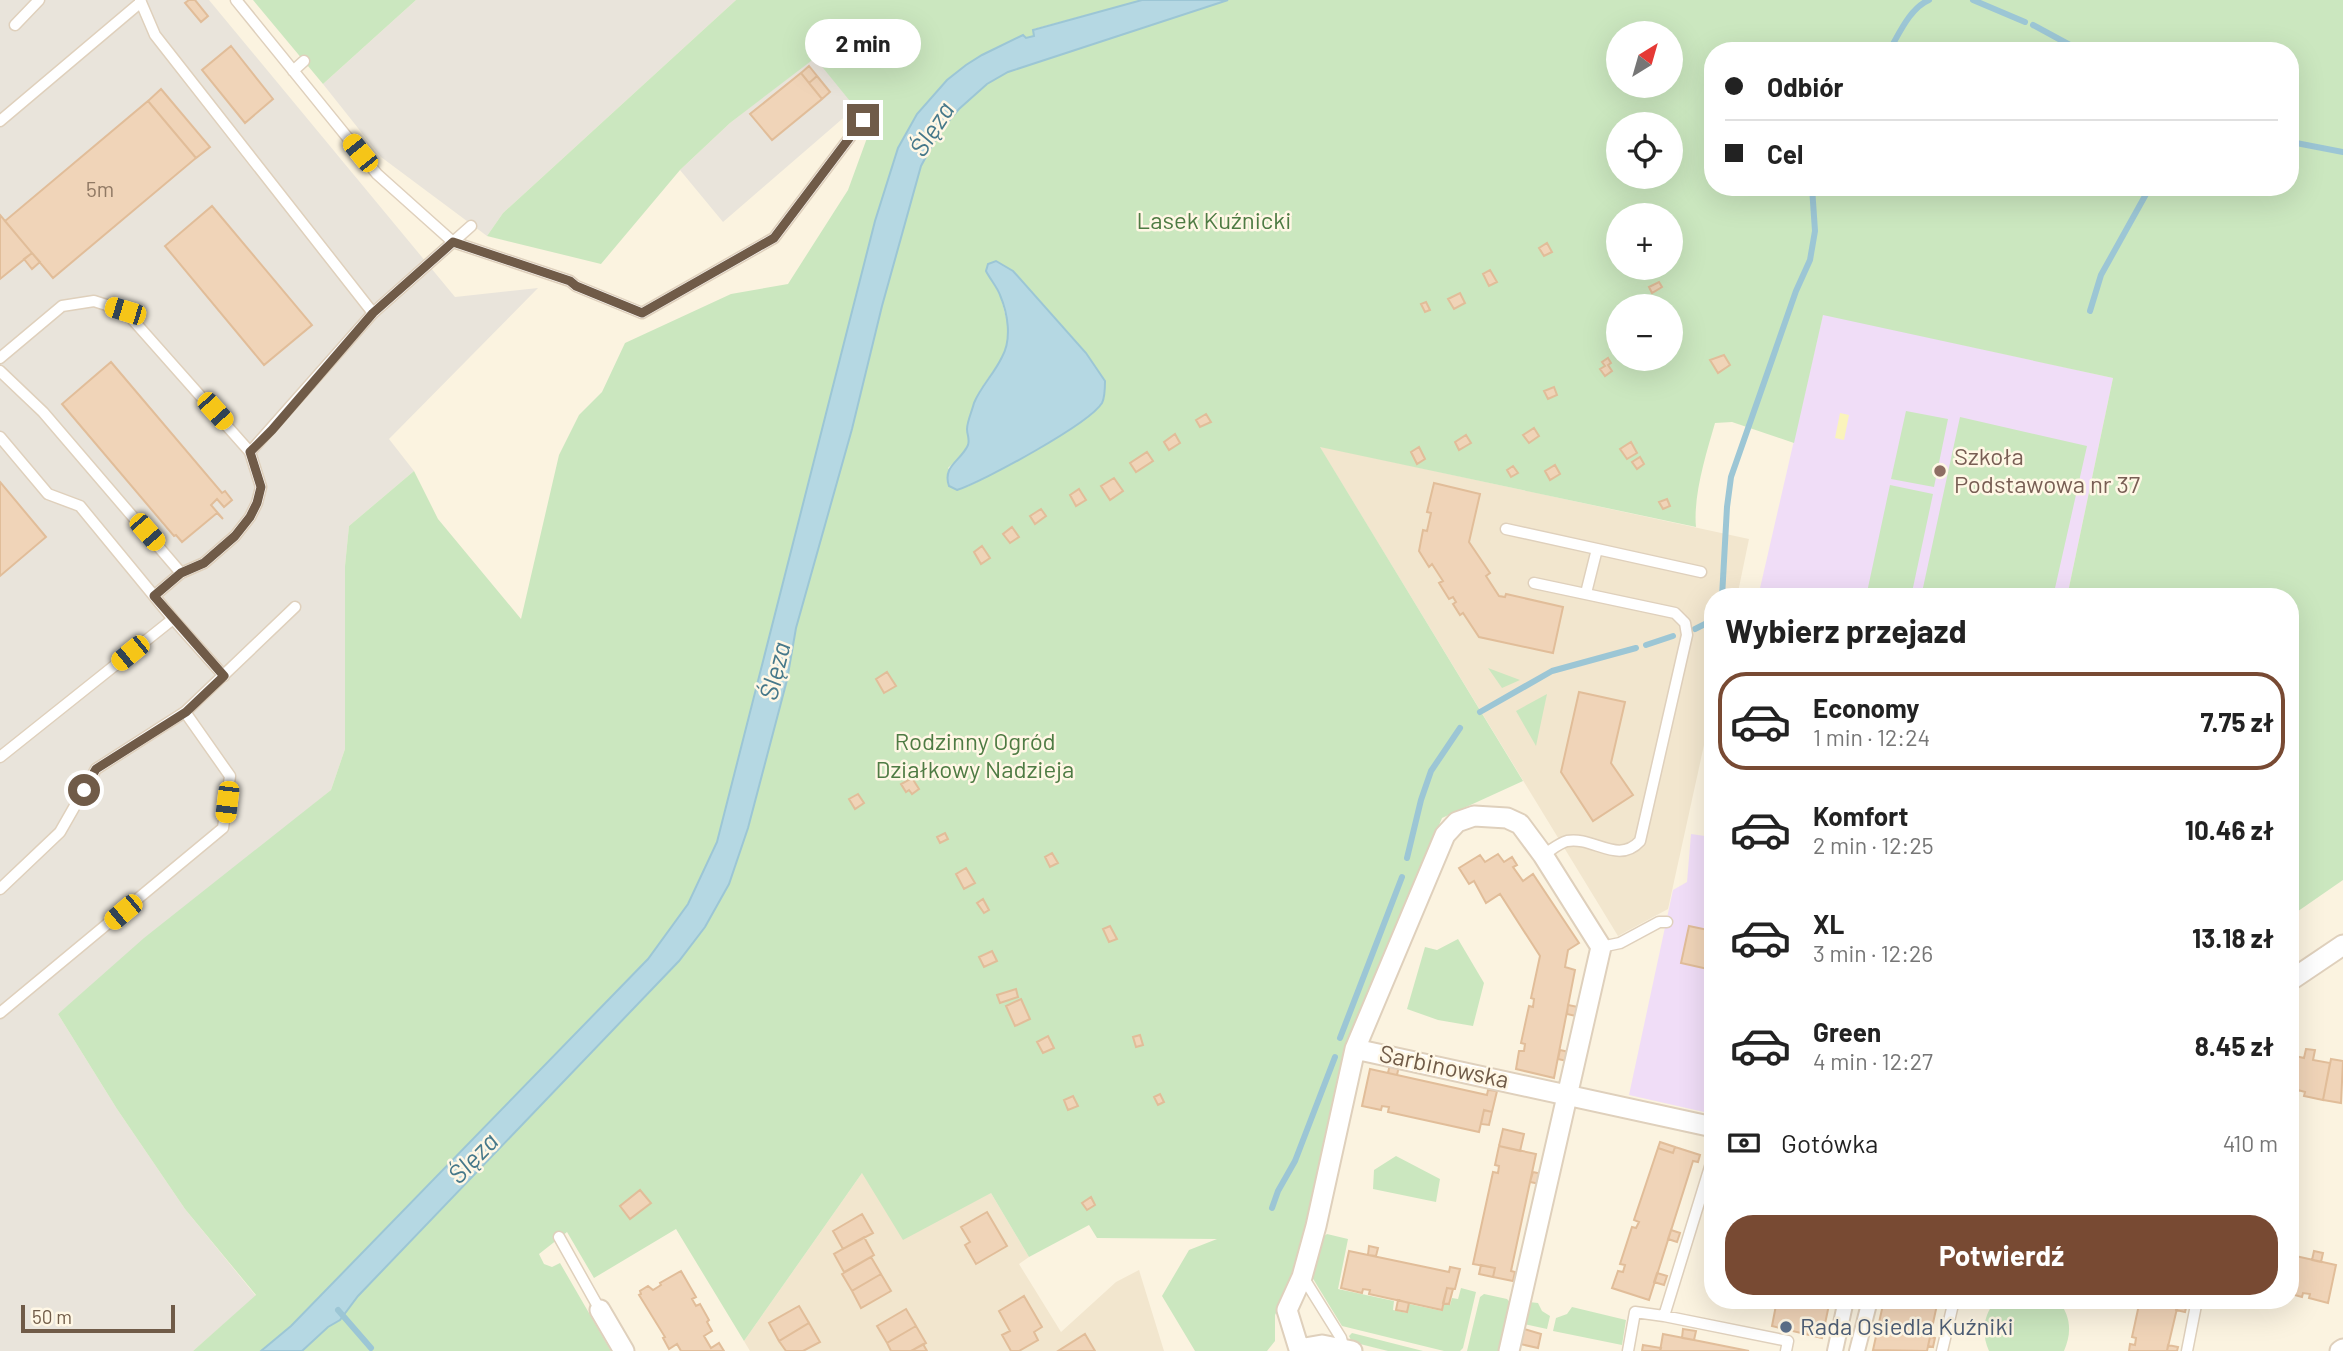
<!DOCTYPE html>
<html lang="pl">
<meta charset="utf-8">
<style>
:root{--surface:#fff;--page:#f6f6f6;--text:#222;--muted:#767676;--line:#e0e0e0;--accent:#784a33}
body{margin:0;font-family:Barlow,sans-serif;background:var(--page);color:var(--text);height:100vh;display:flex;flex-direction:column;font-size:26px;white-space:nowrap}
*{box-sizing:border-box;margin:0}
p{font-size:23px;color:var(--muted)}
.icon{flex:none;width:38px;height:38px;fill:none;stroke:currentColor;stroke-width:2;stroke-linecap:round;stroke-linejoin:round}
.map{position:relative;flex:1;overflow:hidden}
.panel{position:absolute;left:1704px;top:588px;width:595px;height:721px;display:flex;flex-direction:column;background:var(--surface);border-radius:28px;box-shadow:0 7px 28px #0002}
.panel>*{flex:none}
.top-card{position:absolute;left:1704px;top:42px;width:595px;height:154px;border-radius:28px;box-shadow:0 7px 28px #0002;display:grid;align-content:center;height:154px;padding:0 21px;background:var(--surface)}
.needle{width:46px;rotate:37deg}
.fabs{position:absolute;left:1606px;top:21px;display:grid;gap:14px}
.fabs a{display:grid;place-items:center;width:77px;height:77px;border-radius:50%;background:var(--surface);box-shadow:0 7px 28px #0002;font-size:35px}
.scale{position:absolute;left:21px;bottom:18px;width:154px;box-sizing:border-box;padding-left:7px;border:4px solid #705b48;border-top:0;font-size:19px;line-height:24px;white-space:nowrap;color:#705b48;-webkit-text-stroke:5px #fff7e5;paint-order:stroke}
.end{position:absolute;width:32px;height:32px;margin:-16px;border:9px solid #705b48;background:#fff;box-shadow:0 0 0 4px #fff}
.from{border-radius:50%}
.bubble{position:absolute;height:49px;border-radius:24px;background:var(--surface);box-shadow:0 7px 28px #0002;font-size:23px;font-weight:700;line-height:49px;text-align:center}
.car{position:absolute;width:21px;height:42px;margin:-21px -10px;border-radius:9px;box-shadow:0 0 5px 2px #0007;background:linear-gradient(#f5c518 24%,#345 0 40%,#f5c518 0 76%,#345 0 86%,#f5c518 0)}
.top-card b{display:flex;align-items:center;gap:24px;height:66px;font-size:26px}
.top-card b+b{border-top:2px solid var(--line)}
.top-card i{width:18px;height:18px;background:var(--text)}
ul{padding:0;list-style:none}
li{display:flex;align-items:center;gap:21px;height:98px;margin:0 14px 10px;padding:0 7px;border:4px solid transparent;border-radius:28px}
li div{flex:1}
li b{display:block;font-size:26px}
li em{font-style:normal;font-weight:700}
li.current{border-color:var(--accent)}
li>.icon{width:63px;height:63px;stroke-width:1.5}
h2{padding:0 21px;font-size:32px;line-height:84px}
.pay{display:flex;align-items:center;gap:18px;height:77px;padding:0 21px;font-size:26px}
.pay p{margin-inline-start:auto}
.cta{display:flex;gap:14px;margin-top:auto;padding:14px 21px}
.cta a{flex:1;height:80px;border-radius:28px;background:var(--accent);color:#fff;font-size:28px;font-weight:700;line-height:80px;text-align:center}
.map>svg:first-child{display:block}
</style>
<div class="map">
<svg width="2343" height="1351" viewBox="0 0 2343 1351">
<rect width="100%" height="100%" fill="#fbf3e0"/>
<!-- residential -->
<path fill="#f2e6ce" d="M1319,446L1749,539L1737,597H1713V704L1668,909L1618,936Z
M862,1173L991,1193L1029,1257L1019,1264L1061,1332L1116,1282L1139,1270L1164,1351H750L744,1341Z"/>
<!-- industrial -->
<path fill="#e9e4db" d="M0,0H209L455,297L538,288L389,439L414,471L349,526L345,566V749L331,790L58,1014L117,1109L185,1209L256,1296L193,1351H0Z
M416,0H736L503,213L487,236L381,157L323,84Z
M815,57L856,107L723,222L680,170L730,123Z"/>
<!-- education -->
<path fill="#f0ddf7" d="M1823,314L2113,378L2067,597H1758Z
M1713,798V1114L1629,1095L1673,890L1687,882L1691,834L1705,836Z"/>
<!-- green -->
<path fill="#cbe7bf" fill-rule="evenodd" d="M253,0H416L323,84Z
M736,0H1142L1034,29V36L982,55L947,80L898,148L875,221L717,842L688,904L648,959L291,1326L261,1351H193L256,1295L185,1209L117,1109L58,1014L144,938L331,790L345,749V566L349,526L414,471L438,519L521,619L559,455L579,415L602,392L625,343L731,294L788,284L848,190L871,127L815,58L730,123L680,170L601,264L487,236L503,213Z
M1228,0H2343V880L2291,916V597H2067L2113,378L1823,315L1794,443L1732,422L1715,423C1706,454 1693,496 1696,527L1320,447L1523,781L1442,818L1343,1053L1293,1281L1275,1315V1341L1267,1351H1195L1162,1296L1189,1250L1217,1239L1097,1238L1089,1225L1029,1257L991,1193L903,1240L862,1173L744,1341L676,1229L594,1278L567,1232L539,1254L544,1264L552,1267L560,1263L611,1351H302L328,1327L340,1320L358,1296L679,961L729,884L748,828L787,680L796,628L852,429L882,306L921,166L940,131L959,109L987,84L1008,72ZM1619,33H1671V86H1619ZM1713,51H2291V187H1713ZM1619,124H1671V177H1619ZM1619,215H1671V268H1619ZM986,271H1013L1086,353L1105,381L1091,415L1010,465L967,487L948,468L961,456L969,442L967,428L974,404L980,390L1002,358L1007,343L1009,329L1000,295ZM1619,306H1671V359H1619Z
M1906,411L1948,419L1934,487L1891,479Z
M1960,417L2087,446L2053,597H1921Z
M1890,485L1933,494L1911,597H1866Z
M1488,668L1520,680L1502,688Z
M1547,694L1536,746L1516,711Z
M1458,939L1484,983L1473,1026L1438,1020L1407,1009L1425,947L1437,950Z
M1396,1156L1440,1179L1436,1202L1373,1189L1374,1170Z
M1327,1234L1348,1239L1338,1289L1394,1301L1393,1310L1407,1313L1409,1304L1442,1311L1444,1304L1450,1305L1452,1298L1458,1299L1461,1288L1476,1292L1463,1348L1460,1351H1444L1342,1326L1312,1277L1320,1239Z
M1484,1294L1507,1299L1513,1306L1503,1351H1467L1480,1297Z
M1996,1300H2058C2071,1316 2072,1333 2064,1351H1989C1981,1333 1983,1316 1996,1300Z
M1529,1302L1538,1303L1542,1311L1550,1316L1547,1329L1524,1324Z
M1572,1307L1626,1320L1622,1345L1553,1331L1556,1318L1567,1314Z
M1352,1333L1423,1351H1388L1352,1342L1349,1336Z"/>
<!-- sand -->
<path fill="#faf3bb" d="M1840,413L1849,415L1844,440L1835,438Z"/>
<!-- water -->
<path fill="#b5d8e3" stroke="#9cc6d5" stroke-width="2" d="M1142,0H1228L1008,72L987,84L959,109L940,131L921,166L882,306L852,429L796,628L787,680L748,828L729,884L705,927L679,961L358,1296L340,1320L328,1327L302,1351H261L291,1326L648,959L688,904L717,842L875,221L898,148L917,114L947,80L966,65L982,55L1023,35L1026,38L1034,36L1033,30Z
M996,261L1013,271L1086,353L1105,381C1105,388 1105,397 1102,403C1089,424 984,481 957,490L949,486C942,466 961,461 968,445C970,439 967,435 967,429C967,422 972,411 974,403C981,386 994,374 1002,357C1012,339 1008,314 1000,295C997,287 990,279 986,271L988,264Z"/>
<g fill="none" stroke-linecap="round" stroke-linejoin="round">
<!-- stream -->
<path stroke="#9cc6d5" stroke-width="6" d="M1973,0L2025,22
M2033,25L2081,51
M1889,51C1899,34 1910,8 1929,0
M2291,142L2343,152
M2090,311L2101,275L2150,187
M1722,597L1727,507L1731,477L1796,291L1810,260L1815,231L1812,187
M1695,629L1713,620
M1646,645L1673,636
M1480,712L1552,671L1636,648
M1407,858L1421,800L1431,771L1460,728
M1340,1038L1402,877
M1272,1208L1278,1191L1295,1161L1335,1057
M338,1310L371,1348"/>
</g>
<!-- building -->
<path fill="#f0d4b8" stroke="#e1bd99" stroke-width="2" d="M189,0H195L208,16L201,22L185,3Z
M231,46L273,99L245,123L202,70Z
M809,66L817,76L809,83L801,73Z
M801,73L822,99L772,140L750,114Z
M817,76L830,92L822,99L809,83Z
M161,89L210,147L196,158L148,101Z
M148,101L196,158L53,278L5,221Z
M212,206L312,325L264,365L165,246Z
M0,215L32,253L0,279Z
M1547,243L1552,252L1544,256L1539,248Z
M32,253L40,262L32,269L24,259Z
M1490,270L1497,282L1489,286L1483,274Z
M1659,282L1662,287L1652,293L1649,287Z
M1460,293L1465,303L1454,309L1448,299Z
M1426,302L1430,310L1425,312L1421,304Z
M1724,355L1730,365L1718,373L1710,360Z
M1608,358L1611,363L1608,365L1612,371L1605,376L1600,369L1605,366L1602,362Z
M111,362L222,493L225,491L232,500L224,507L217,499L211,505L223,519L217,513L182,542L176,535L174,536L62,404Z
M1554,387L1557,395L1548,399L1544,391Z
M1206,414L1211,422L1200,427L1196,420Z
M1534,428L1539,436L1529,443L1523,435Z
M1175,434L1180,443L1169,450L1164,442Z
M1466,435L1471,443L1459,450L1455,442Z
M1631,442L1637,453L1627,459L1620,449Z
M1419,447L1425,459L1417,464L1411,452Z
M1147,452L1153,461L1136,472L1130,463Z
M1640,457L1644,464L1637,469L1632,462Z
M1555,465L1560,474L1550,480L1545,471Z
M1513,466L1518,473L1511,477L1507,470Z
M1114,478L1123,491L1110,500L1101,486Z
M0,482L46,537L0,576Z
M1434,483L1480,494L1469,542L1490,573L1486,576L1499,596L1505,597L1506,594L1563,607L1553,653L1479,637L1463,613L1460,615L1453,604L1456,602L1453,597L1449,599L1439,583L1443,581L1432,564L1429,567L1419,551L1423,530L1427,531L1431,513L1427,512Z
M1079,489L1086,500L1076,506L1070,495Z
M1667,499L1670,506L1663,509L1659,502Z
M1041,509L1046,516L1035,524L1030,516Z
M1012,527L1019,537L1010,543L1003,534Z
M982,546L990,558L981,564L974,552Z
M887,672L896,686L884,693L876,679Z
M1579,692L1625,702L1611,763L1633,795L1593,821L1561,772Z
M912,778L919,789L912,794L909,790L906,792L901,784Z
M858,794L864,803L855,809L849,799Z
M945,833L948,839L940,843L937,837Z
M1052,853L1058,863L1050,867L1045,857Z
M1498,854L1504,862L1512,857L1517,865L1513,867L1523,881L1533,874L1579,943L1568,950L1565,967L1575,970L1554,1078L1516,1069L1519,1051H1524L1525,1044L1521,1043L1529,1006L1533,1007L1534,999L1531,998L1540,956L1500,894L1486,903L1474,881L1469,884L1459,868L1480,855L1485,862Z
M966,868L975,883L964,889L956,874Z
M983,899L989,910L984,913L977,903Z
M1110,926L1117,939L1109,942L1103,929Z
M1689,926L1713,931V945L1708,969L1681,963Z
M1713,945V970L1708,969Z
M992,951L997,961L984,967L979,957Z
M1016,989L1018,997L1000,1003L997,995Z
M1021,999L1030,1019L1015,1026L1006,1006Z
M1568,1005L1578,1007L1576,1016L1567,1014Z
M1140,1035L1143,1045L1136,1047L1133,1037Z
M1048,1036L1054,1048L1043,1053L1037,1042Z
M2306,1049L2315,1050L2313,1060L2330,1063L2323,1100L2304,1096L2305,1092L2298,1090L2297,1095L2291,1094V1055L2304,1058Z
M1560,1050L1569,1052L1567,1061L1558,1059Z
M2331,1059L2343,1061L2341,1103L2323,1100Z
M1390,1064L1399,1066L1397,1075L1388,1073Z
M1370,1069L1487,1095L1488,1090L1497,1091L1492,1112L1484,1110L1479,1132L1388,1112L1389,1107L1382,1106L1381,1110L1362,1106Z
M1160,1094L1164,1102L1158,1105L1154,1097Z
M1073,1096L1078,1106L1068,1110L1064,1100Z
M1484,1110L1492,1112L1489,1125L1481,1124Z
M1503,1129L1524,1134L1520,1151L1499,1146Z
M1660,1142L1675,1147L1673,1153L1658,1148Z
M1499,1146L1536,1154L1511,1271L1515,1272L1513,1281L1493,1277L1495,1268L1473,1264L1493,1172L1498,1173L1499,1166L1495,1165Z
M1675,1147L1700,1155L1698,1162L1693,1161L1649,1300L1612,1288L1618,1271L1623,1272L1625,1265L1620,1264L1632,1227L1636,1228L1639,1222L1634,1220L1658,1148L1673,1153Z
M1533,1172L1542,1174L1540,1184L1530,1182Z
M640,1190L651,1203L630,1219L620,1206Z
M1091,1197L1095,1205L1087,1210L1082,1203Z
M987,1212L1007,1246L976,1264L965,1245L970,1242L961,1227Z
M862,1214L873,1233L843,1249L833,1231Z
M1671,1230L1680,1233L1677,1242L1668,1239Z
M864,1237L874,1255L844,1272L834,1254Z
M1369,1246L1378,1248L1376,1256L1368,1255Z
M1349,1251L1449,1272L1450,1267L1460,1269L1455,1289L1447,1288L1442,1310L1369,1294L1370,1290L1363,1289L1362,1293L1341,1288Z
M2314,1251L2323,1253L2321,1262L2312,1260Z
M2291,1255L2336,1265L2328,1303L2309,1298L2310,1294L2303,1293L2302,1297L2291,1294Z
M871,1257L881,1274L852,1291L842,1274Z
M1481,1265L1495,1268L1493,1277L1479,1274Z
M681,1271L696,1297L692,1299L696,1306L700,1304L709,1320L707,1322L712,1331L704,1336L711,1348L719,1343L724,1351H681L677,1344L669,1349L663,1338L665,1337L639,1295L641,1294L640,1291L648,1286L653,1290L661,1285L660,1283Z
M1657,1273L1667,1276L1664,1285L1654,1282Z
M881,1274L891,1291L861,1308L852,1291Z
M1447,1288L1453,1289L1449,1304L1443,1303Z
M1024,1296L1042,1327L1034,1332L1038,1340L1019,1351H1011L1002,1335L1010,1331L999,1311Z
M1398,1300L1409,1303L1407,1312L1396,1310Z
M1777,1300H1830L1822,1338L1772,1326Z
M1884,1300H1938L1927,1351L1873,1350Z
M2140,1300H2179L2167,1351H2129L2130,1344L2135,1345L2136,1338L2132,1337Z
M2178,1301L2187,1304L2185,1312L2176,1310Z
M799,1306L809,1323L779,1341L769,1323Z
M906,1309L916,1326L887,1343L877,1326Z
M809,1323L820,1342L803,1351H786L779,1341Z
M916,1326L926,1343L911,1351H891L887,1343Z
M1524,1329L1541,1334L1538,1348L1520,1344Z
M1683,1329L1696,1331L1694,1340L1682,1338Z
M1085,1334L1095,1351H1058Z
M1663,1334L1694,1340L1749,1351H1660Z
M1930,1337L1935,1338L1933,1347L1928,1346Z
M923,1344L927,1351H911Z
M1643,1345L1661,1348L1660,1351H1642Z
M2168,1345L2178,1347L2177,1351H2167Z"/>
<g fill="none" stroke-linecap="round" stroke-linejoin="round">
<!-- service casing -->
<g stroke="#dfd0bc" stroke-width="13">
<path id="service" d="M140,0L155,35L373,313
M236,0L377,174L453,242L570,281L576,286L642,313L774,238L863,120
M15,25L39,0
M293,71L304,61
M0,121L141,2
M0,358L62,306L94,301L125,311L250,452
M0,371L43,412L181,573
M0,437L48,494L80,506L173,619L0,757
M1506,529L1597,549L1586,593
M1597,549L1701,572
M1534,583L1675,613L1685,623L1687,635L1640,841C1618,865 1593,836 1567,841C1559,843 1550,851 1543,855
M154,596L181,573L204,563L235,536L250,517L257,503L261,487L250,452L373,313L471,226
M173,619L224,676
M0,889L60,832L96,769L185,712L295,607
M1601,947L1620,943L1659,922H1667
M0,1013L223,828L230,776L185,712
M559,1237L600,1310
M1303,1277L1341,1338L1344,1349
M1664,1316L1713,1157
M1628,1351L1635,1312L1664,1316L1788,1341L1786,1351
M1942,1351L1954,1300
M2187,1351L2197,1300"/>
</g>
<!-- pedestrian casing -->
<g stroke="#dfd0bc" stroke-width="18">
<path id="pedestrian" d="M1835,1351L1846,1300
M1857,1351L1870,1300"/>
</g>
<!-- minor casing -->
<g stroke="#dfd0bc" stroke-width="23">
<path id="minor" d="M2291,980L2343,945
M1355,1049L1713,1127
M600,1310L624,1351
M1352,1351L1322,1345L1299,1349L1287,1310L1302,1277L1316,1226L1355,1049L1445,835L1457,822L1474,816L1507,818L1520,824L1543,855L1601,947L1509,1351
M2340,1351L2343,1349"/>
</g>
<!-- service -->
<use href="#service" stroke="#fff" stroke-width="10"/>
<!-- pedestrian -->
<use href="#pedestrian" stroke="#fff" stroke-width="14"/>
<!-- minor -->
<use href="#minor" stroke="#fff" stroke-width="19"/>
</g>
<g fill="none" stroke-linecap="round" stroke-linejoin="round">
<!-- route -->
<path stroke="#705b48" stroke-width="9" d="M84,790L96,769L186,712L224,676L154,596L181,573L204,563L235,536L250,517L257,503L261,487L250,452L272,430L373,313L453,242L570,281L576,286L642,313L774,238L863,120"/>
</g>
<!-- markers -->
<circle fill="#8d6e63" stroke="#fff7e5" stroke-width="2.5" cx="1940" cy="471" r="7"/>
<circle fill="#5c6f8a" stroke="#fff7e5" stroke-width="2.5" cx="1786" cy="1327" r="7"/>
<g text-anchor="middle" stroke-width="5" stroke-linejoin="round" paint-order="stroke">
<!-- number labels -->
<g font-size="21" fill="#907964">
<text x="100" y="197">5m</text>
</g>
<!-- park labels -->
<g font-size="24" fill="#4e7b43" stroke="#fff7e5">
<text x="1214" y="229">Lasek Kuźnicki</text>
<text x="975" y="750">Rodzinny Ogród<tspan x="975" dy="28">Działkowy Nadzieja</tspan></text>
</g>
<!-- education labels -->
<g font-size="24" fill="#785e54" stroke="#fff7e5" text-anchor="start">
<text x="1954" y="465">Szkoła<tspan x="1954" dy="28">Podstawowa nr 37</tspan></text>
</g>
<!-- street labels -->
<g font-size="24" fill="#705b48" stroke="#fff7e5">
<text transform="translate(1444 1067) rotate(12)" y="8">Sarbinowska</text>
</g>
<!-- service labels -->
<g font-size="24" fill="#4e5e75" stroke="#fff7e5" text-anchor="start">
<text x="1800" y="1335">Rada Osiedla Kuźniki</text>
</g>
<!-- water labels -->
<g font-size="26" font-style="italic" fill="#46788a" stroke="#fff7e5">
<text transform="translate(932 129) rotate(-57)" y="9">Ślęza</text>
<text transform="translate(775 671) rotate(-76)" y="9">Ślęza</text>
<text transform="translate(473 1158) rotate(-46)" y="9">Ślęza</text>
</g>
</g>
</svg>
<div class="fabs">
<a><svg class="needle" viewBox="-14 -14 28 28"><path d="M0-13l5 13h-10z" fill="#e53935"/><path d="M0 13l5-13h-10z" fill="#767676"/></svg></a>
<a><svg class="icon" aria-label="locate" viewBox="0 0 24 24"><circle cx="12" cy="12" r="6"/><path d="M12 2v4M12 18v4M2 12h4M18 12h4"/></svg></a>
<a>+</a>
<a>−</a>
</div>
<div class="scale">50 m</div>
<i class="end from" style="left:84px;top:790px"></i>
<i class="end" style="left:863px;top:120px"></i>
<div class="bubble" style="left:805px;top:19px;width:116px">2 min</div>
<i class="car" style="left:360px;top:153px;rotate:321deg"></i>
<i class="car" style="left:125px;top:311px;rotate:287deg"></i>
<i class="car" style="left:215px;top:411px;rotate:138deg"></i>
<i class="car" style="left:147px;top:532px;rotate:139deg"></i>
<i class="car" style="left:130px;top:653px;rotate:231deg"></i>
<i class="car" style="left:227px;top:802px;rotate:187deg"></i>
<i class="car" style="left:123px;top:912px;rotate:230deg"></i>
<div class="top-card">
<b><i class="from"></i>Odbiór</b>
<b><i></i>Cel</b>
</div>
<section class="panel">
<h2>Wybierz przejazd</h2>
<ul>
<li class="current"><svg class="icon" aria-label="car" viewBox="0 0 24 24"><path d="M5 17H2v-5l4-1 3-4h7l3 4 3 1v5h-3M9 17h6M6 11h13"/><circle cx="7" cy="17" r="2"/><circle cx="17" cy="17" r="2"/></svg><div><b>Economy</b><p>1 min · 12:24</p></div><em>7.75 zł</em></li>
<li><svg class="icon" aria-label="car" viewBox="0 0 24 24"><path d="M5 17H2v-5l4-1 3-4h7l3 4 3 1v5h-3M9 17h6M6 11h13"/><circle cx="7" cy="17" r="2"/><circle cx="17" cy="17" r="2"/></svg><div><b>Komfort</b><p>2 min · 12:25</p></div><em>10.46 zł</em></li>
<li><svg class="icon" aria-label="car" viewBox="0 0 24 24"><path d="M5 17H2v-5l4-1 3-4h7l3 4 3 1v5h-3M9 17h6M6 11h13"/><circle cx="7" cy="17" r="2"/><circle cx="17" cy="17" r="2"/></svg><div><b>XL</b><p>3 min · 12:26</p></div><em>13.18 zł</em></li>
<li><svg class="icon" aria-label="car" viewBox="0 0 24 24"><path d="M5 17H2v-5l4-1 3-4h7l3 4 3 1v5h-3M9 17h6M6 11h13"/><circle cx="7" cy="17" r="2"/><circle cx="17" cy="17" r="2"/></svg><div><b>Green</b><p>4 min · 12:27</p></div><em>8.45 zł</em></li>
</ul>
<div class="pay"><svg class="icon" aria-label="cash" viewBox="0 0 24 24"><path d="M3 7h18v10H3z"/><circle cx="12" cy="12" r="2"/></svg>Gotówka<p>410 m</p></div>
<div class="cta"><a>Potwierdź</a></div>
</section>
</div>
